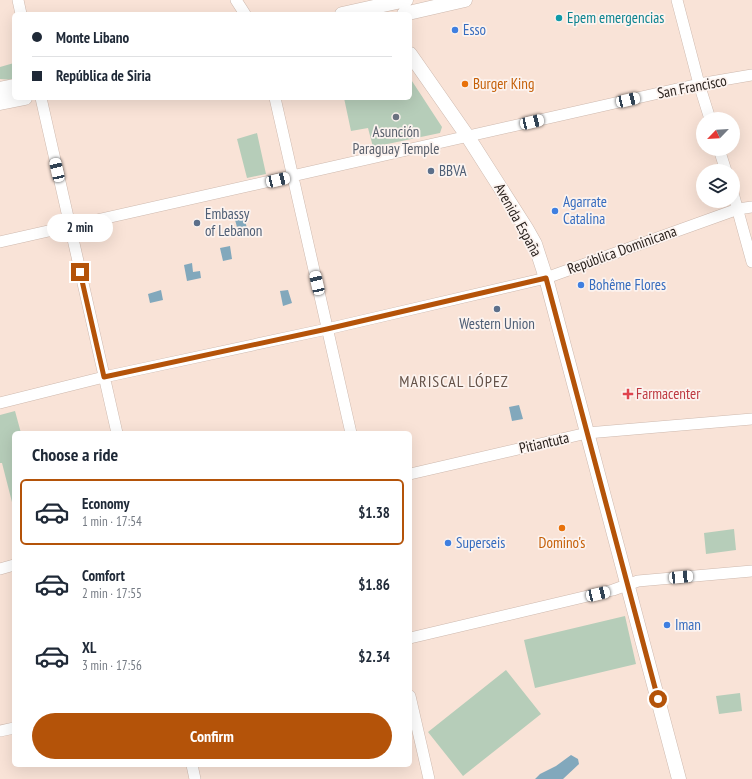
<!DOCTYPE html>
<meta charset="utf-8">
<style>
:root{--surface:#fff;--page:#f2f2f3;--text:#1f2937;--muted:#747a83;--line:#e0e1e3;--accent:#b45309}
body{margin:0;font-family:"PT Sans Narrow",sans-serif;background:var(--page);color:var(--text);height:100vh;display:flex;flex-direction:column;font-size:15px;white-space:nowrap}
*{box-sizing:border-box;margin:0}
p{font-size:13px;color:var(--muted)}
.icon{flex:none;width:22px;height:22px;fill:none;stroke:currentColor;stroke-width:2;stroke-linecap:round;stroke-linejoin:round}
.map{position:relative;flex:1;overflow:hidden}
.drawer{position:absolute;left:12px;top:431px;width:400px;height:336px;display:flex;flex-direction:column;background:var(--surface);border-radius:6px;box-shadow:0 4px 16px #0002}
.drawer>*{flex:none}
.top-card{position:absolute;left:12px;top:12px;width:400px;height:88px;border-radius:6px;box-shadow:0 4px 16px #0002;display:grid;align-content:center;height:88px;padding:0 20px;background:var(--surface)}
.needle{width:26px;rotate:245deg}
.tools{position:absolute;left:696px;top:112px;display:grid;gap:8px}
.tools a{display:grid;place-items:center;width:44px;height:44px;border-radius:50%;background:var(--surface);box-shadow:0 4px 16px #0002;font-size:20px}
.end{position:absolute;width:18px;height:18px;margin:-9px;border:5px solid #b45309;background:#fff;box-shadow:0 0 0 2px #fff}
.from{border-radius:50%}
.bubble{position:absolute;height:28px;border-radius:14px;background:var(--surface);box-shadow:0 4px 16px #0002;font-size:13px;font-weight:700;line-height:28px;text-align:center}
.car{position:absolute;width:12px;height:24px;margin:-12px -6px;border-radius:5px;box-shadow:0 0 3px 1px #0007;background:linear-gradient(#fff 24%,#345 0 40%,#fff 0 76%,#345 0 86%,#fff 0)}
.top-card b{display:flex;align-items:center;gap:14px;height:38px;font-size:15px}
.top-card b+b{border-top:1px solid var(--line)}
.top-card i{width:10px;height:10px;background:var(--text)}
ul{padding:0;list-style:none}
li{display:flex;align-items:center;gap:12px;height:66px;margin:0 8px 6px;padding:0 12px;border:2px solid transparent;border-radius:6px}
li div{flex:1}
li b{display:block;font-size:15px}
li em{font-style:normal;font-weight:700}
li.current{border-color:var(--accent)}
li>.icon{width:36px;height:36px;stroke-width:1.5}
h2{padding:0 20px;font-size:18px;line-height:48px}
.button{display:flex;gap:8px;margin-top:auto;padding:8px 20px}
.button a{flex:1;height:46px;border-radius:24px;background:var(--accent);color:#fff;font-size:16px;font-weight:700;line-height:46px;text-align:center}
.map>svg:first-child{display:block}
</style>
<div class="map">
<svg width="752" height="779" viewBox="0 0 752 779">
<rect width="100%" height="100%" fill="#f9e3d7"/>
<!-- green -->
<path fill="#b6cdb9" d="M14,63V80L0,79V67Z
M410,78L442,127L440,133L373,147L368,128L351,131L344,98H410Z
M257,133L266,174L247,178L237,139Z
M15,411L21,433H14V510L2,463H0V415Z
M734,529L736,550L706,554L704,533Z
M625,616L636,664L535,688L524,640Z
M506,670L541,714L463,776L428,732Z
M740,693L742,711L719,714L716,696Z"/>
<!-- water -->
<path fill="#82a8bc" d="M243,214L247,228L238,231L234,216Z
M230,246L232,259L223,261L220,248Z
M192,263L193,272L200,271L201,278L187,281L184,265Z
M161,290L163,300L150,303L148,294Z
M288,290L292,303L283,306L280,291Z
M519,405L523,419L512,421L509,407Z
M571,755L578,759L579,764L563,779H535L540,774L556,766Z"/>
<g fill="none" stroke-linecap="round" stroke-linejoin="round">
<!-- minor casing -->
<g stroke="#ceb9ae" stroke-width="12">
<path id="minor" d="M18,0L21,14
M236,0L245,14
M677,0L699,84L710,119
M41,98L117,433
M275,98L351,433
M719,149L726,171
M733,193L752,262
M0,242L699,84L752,75
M0,403L104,377L327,329L546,278L738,209L752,207
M410,474L587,433L752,419
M0,569L14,565
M410,638L613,590L638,581L752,571
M410,696L429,779
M0,731L14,728
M192,765L195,779"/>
</g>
<!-- major casing -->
<g stroke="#ceb9ae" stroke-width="15">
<path id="major" d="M342,14L406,0
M404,14L465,0
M410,54L468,137L526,228L535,244L546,278L679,779
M0,89L14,86
M0,103L25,98"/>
</g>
<!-- minor -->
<use href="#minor" stroke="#fff" stroke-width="11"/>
<!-- major -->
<use href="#major" stroke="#fff" stroke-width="14"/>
</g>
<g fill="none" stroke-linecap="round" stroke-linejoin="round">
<!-- route -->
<path stroke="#b45309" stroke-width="5" d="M80,272L104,377L327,329L546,278L658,699"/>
</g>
<!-- markers -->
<circle fill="#0f9aa8" stroke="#fcf3ef" stroke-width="1.5" cx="559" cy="18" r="4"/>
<g fill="#3f7fe0" stroke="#fcf3ef" stroke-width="1.5">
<circle cx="455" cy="30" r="4"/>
<circle cx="555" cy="211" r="4"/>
<circle cx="581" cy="285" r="4"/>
<circle cx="448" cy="543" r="4"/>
<circle cx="667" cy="625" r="4"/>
</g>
<g fill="#e8710a" stroke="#fcf3ef" stroke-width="1.5">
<circle cx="465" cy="84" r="4"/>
<circle cx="562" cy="528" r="4"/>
</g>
<circle fill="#6b7280" stroke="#fcf3ef" stroke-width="1.5" cx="396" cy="117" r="4"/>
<g fill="#5c6f8a" stroke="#fcf3ef" stroke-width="1.5">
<circle cx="431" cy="171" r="4"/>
<circle cx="197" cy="223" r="4"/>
<circle cx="497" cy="309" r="4"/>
</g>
<path fill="#e0444e" stroke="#fcf3ef" stroke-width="1.5" d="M626 388h4v4h4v4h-4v4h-4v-4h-4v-4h4z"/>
<g text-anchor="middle" stroke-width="3.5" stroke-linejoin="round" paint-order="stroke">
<!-- culture labels -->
<g font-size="15" fill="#0d838f" stroke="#fcf3ef" text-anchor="start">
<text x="567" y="23">Epem emergencias</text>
</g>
<!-- shop labels -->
<g font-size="15" fill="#366cbe" stroke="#fcf3ef" text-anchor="start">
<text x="463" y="35">Esso</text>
<text x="563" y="207">Agarrate<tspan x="563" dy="17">Catalina</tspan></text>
<text x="589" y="290">Bohême Flores</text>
<text x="456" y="548">Superseis</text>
<text x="675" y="630">Iman</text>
</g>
<!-- food labels -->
<g font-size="15" fill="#c56008" stroke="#fcf3ef" text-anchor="start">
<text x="473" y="89">Burger King</text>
<text x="562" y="548" text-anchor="middle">Domino's</text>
</g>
<!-- street labels -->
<g font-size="15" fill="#2a221e" stroke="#fcf3ef">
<text transform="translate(692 87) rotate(-11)" y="5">San Francisco</text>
<text transform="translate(518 220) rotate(61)" y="5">Avenida España</text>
<text transform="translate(622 250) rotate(-20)" y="5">República Dominicana</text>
<text transform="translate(544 443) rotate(-13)" y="5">Pitiantuta</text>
</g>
<!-- worship labels -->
<g font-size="15" fill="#5b616d" stroke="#fcf3ef">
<text x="396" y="137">Asunción<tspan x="396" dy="17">Paraguay Temple</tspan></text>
</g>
<!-- service labels -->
<g font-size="15" fill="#4e5e75" stroke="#fcf3ef" text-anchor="start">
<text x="439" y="176">BBVA</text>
<text x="205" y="219">Embassy<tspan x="205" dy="17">of Lebanon</tspan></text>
<text x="497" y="329" text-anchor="middle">Western Union</text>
</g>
<!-- health labels -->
<g font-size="15" fill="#be3a42" stroke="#fcf3ef" text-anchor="start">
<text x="636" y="399">Farmacenter</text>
</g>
<!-- neighbourhood labels -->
<g font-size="16" letter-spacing="1" fill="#645248" stroke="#fcf3ef">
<text x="454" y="387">MARISCAL LÓPEZ</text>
</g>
</g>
</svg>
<div class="tools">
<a><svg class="needle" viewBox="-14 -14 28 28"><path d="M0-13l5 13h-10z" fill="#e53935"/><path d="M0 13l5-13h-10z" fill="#747a83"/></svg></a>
<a><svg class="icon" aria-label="layers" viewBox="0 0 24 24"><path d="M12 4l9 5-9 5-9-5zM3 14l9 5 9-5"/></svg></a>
</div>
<i class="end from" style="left:658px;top:699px"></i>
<i class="end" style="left:80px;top:272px"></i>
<div class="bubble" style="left:47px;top:214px;width:66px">2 min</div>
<i class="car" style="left:628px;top:100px;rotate:77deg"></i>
<i class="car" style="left:532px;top:122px;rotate:77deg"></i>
<i class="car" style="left:57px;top:170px;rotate:347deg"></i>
<i class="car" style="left:278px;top:180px;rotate:77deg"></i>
<i class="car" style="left:317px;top:283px;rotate:347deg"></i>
<i class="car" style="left:681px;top:577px;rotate:85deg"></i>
<i class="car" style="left:598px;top:594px;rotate:77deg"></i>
<div class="top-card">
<b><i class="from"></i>Monte Libano</b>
<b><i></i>República de Siria</b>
</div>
<section class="drawer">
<h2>Choose a ride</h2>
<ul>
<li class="current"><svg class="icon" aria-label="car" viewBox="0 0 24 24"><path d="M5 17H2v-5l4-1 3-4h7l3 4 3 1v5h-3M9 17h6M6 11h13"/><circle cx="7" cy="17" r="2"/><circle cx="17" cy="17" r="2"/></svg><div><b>Economy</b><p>1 min · 17:54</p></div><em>$1.38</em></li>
<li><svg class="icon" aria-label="car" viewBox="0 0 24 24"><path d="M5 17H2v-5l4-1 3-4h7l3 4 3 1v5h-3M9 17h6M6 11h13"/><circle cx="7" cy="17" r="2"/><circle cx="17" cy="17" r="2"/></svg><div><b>Comfort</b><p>2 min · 17:55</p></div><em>$1.86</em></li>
<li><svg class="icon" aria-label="car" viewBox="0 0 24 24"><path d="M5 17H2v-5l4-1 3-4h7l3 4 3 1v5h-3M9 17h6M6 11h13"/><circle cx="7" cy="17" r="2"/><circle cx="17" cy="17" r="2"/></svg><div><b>XL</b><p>3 min · 17:56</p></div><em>$2.34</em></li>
</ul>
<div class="button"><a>Confirm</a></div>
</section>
</div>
